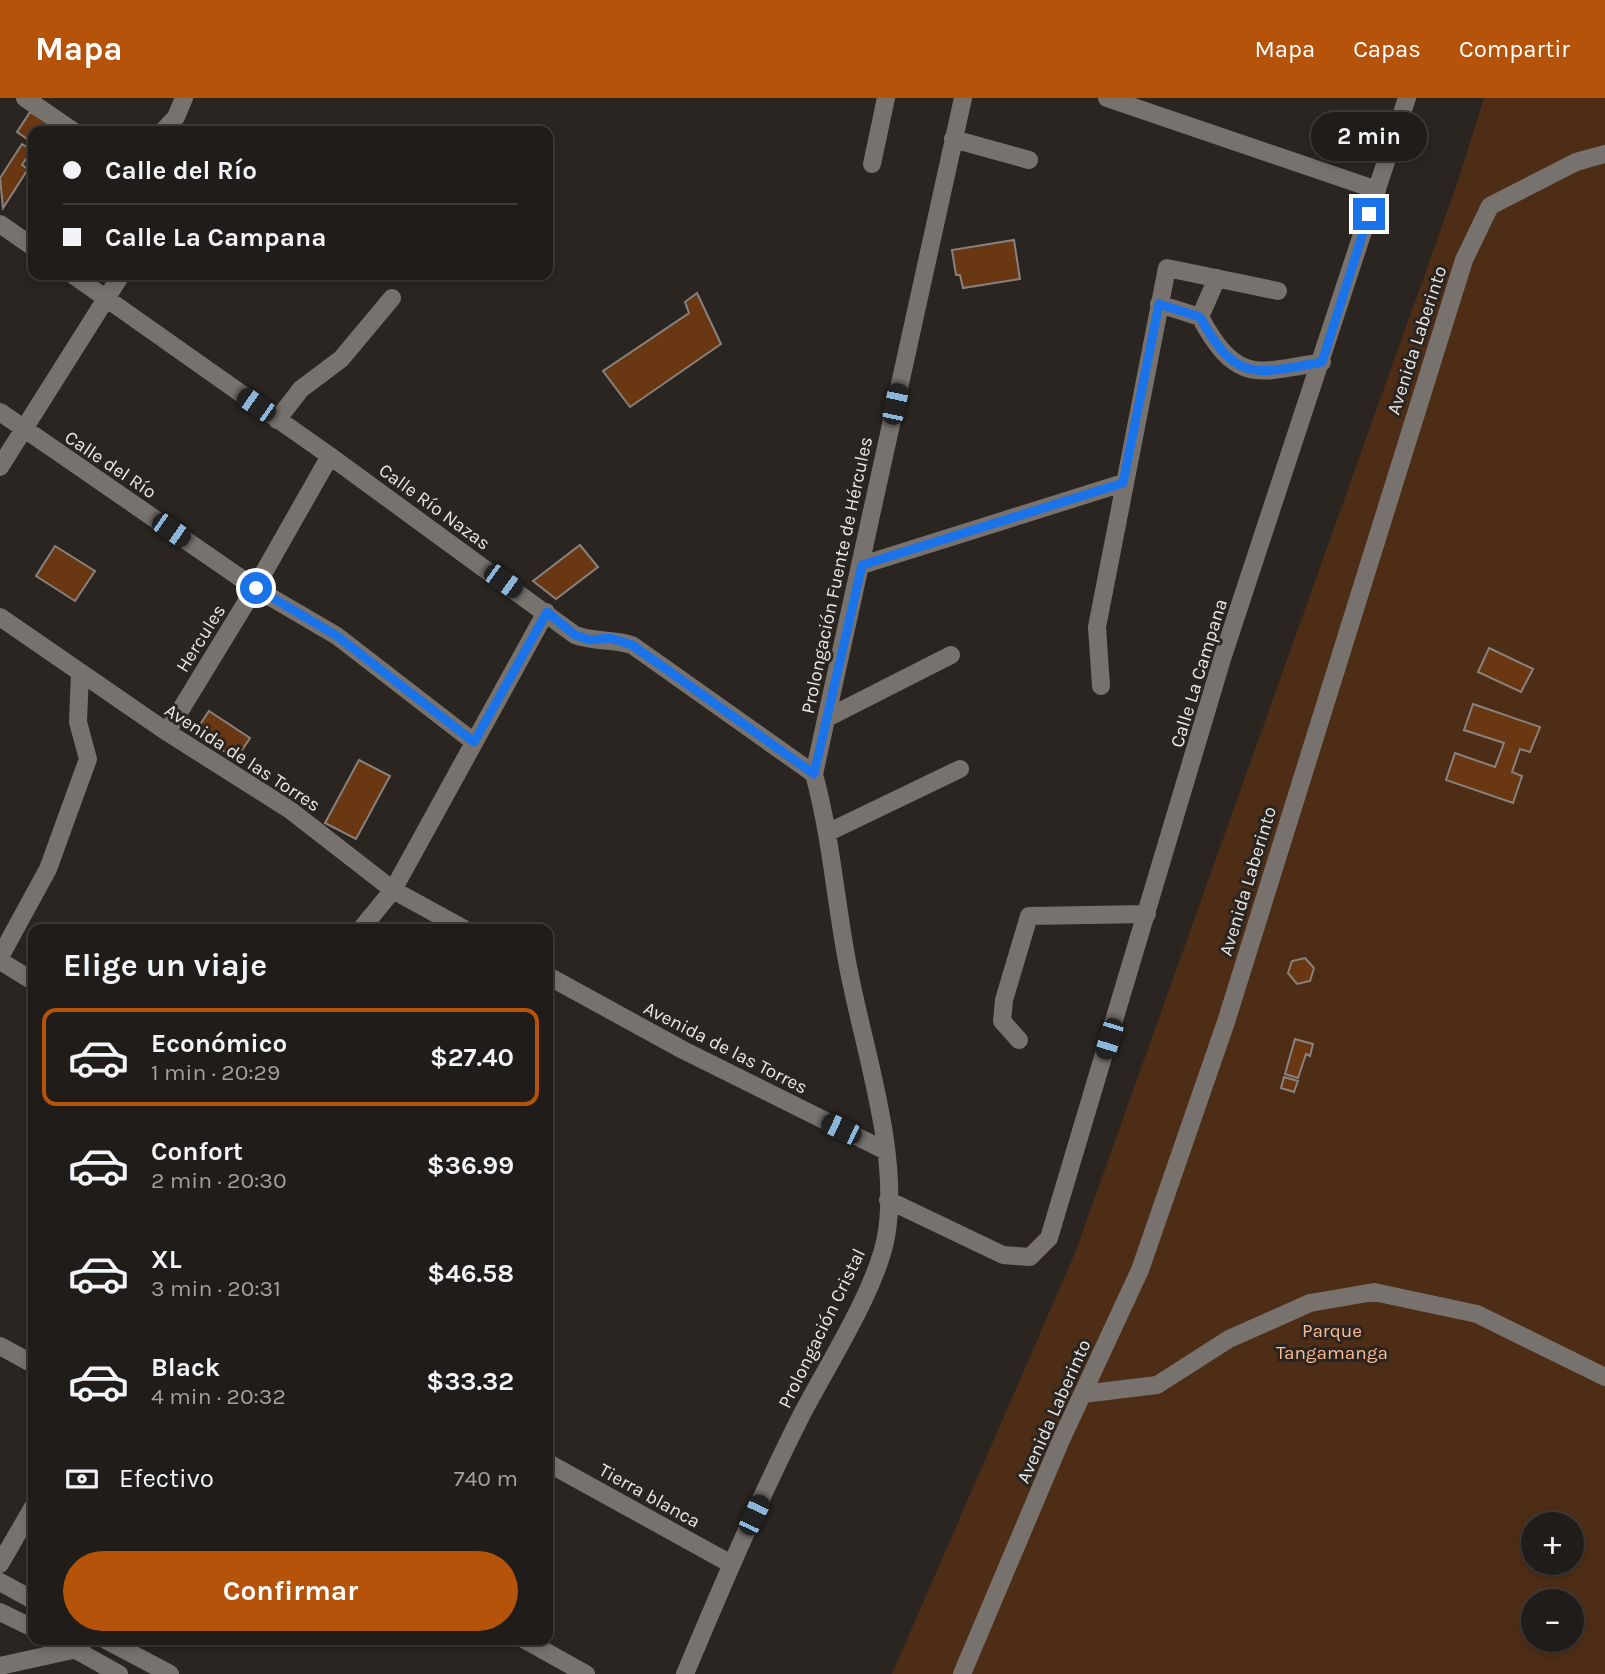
<!DOCTYPE html>
<html lang="es">
<meta charset="utf-8">
<style>
:root{--surface:#201c19;--page:#2d2926;--text:#f1f3f6;--muted:#a2a1a2;--line:#3d3a38;--accent:#b45309}
body{margin:0;font-family:Karla,sans-serif;background:var(--page);color:var(--text);height:100vh;display:flex;flex-direction:column;font-size:26px;white-space:nowrap}
*{box-sizing:border-box;margin:0}
p{font-size:23px;color:var(--muted)}
.icon{flex:none;width:38px;height:38px;fill:none;stroke:currentColor;stroke-width:2;stroke-linecap:round;stroke-linejoin:round}
.map{position:relative;flex:1;overflow:hidden}
.sheet{position:absolute;left:28px;top:826px;width:525px;height:721px;display:flex;flex-direction:column;background:var(--surface);border-radius:14px;box-shadow:0 4px 10px #0003,0 0 0 2px var(--line)}
.sheet>*{flex:none}
.top-card{position:absolute;left:28px;top:28px;width:525px;height:154px;border-radius:14px;box-shadow:0 4px 10px #0003,0 0 0 2px var(--line);display:grid;align-content:center;height:154px;padding:0 35px;background:var(--surface)}
.controls{position:absolute;left:1521px;top:1414px;display:grid;gap:14px}
.controls a{display:grid;place-items:center;width:63px;height:63px;border-radius:50%;background:var(--surface);box-shadow:0 4px 10px #0003,0 0 0 2px var(--line);font-size:35px}
.end{position:absolute;width:32px;height:32px;margin:-16px;border:9px solid #1a73e8;background:#fff;box-shadow:0 0 0 4px #fff}
.from{border-radius:50%}
.bubble{position:absolute;height:49px;border-radius:24px;background:var(--surface);box-shadow:0 4px 10px #0003,0 0 0 2px var(--line);font-size:23px;font-weight:700;line-height:49px;text-align:center}
.car{position:absolute;width:21px;height:42px;margin:-21px -10px;border-radius:9px;box-shadow:0 0 5px 2px #0007;background:linear-gradient(#222 24%,#8ab4d8 0 40%,#222 0 76%,#8ab4d8 0 86%,#222 0)}
.top-card b{display:flex;align-items:center;gap:24px;height:66px;font-size:26px}
.top-card b+b{border-top:2px solid var(--line)}
.top-card i{width:18px;height:18px;background:var(--text)}
ul{padding:0;list-style:none}
li{display:flex;align-items:center;gap:21px;height:98px;margin:0 14px 10px;padding:0 21px;border:4px solid transparent;border-radius:14px}
li div{flex:1}
li b{display:block;font-size:26px}
li em{font-style:normal;font-weight:700}
li.active{border-color:var(--accent)}
li>.icon{width:63px;height:63px;stroke-width:1.5}
h2{padding:0 35px;font-size:32px;line-height:84px}
.pay{display:flex;align-items:center;gap:18px;height:77px;padding:0 35px;font-size:26px}
.pay p{margin-inline-start:auto}
.button{display:flex;gap:14px;margin-top:auto;padding:14px 35px}
.button a{flex:1;height:80px;border-radius:42px;background:var(--accent);color:#fff;font-size:28px;font-weight:700;line-height:80px;text-align:center}
header{display:flex;align-items:center;gap:42px;box-sizing:border-box;height:98px;padding:0 35px;background:var(--accent);color:#fff}
header strong{font-size:33px}
nav{display:flex;gap:38px;margin-inline-start:auto;font-size:24px}
.map>svg:first-child{display:block}
</style>
<header>
<strong>Mapa</strong>
<nav><a>Mapa</a><a>Capas</a><a>Compartir</a></nav>
</header>
<div class="map">
<svg width="1605" height="1576" viewBox="0 0 1605 1576">
<rect width="100%" height="100%" fill="#2a2521"/>
<!-- green -->
<path fill="#4e2d16" fill-rule="evenodd" d="M1484,0H1605V1576H892L1075,1155L1457,86ZM1533,1426H1572V1465H1533ZM1533,1503H1572V1542H1533Z"/>
<!-- building -->
<path fill="#693712" stroke="#88827e" stroke-width="2" d="M30,14L50,26L45,33H33V45L17,34Z
M22,46L32,52L22,67L28,71L3,110L0,80Z
M1014,142L1020,181L963,190L960,177H956L952,152Z
M697,195L721,246L630,309L603,273L689,215L685,204Z
M580,447L598,469L556,501L533,483Z
M55,448L95,473L75,503L36,478Z
M1489,550L1533,571L1521,594L1478,574Z
M1473,606L1540,629L1530,654L1520,651L1512,674L1522,678L1513,705L1446,682L1455,655L1495,669L1504,645L1464,632Z
M209,613L250,640L236,661L195,634Z
M359,662L390,678L356,741L325,725Z
M1305,860L1314,870L1310,883L1297,886L1288,875L1292,863Z
M1295,941L1313,946L1310,958L1306,956L1298,980L1285,976Z
M1284,979L1298,983L1294,994L1281,990Z"/>
<g fill="none" stroke-linecap="round" stroke-linejoin="round">
<!-- minor -->
<path stroke="#78726e" stroke-width="18" d="M25,0L73,33
M1107,0L1377,92
M163,33L176,19L184,0
M953,41L1029,62
M872,66L886,0
M0,126L33,149
M73,177L330,358L575,537C594,544 613,541 632,547L814,676
M1159,206L1200,219C1236,285 1255,276 1322,264
M1200,219L1217,180
M0,314L255,490L337,538L474,644
M277,322L301,291L341,261L392,200
M0,369L121,177
M862,467L1123,385
M0,519L167,634L290,712L393,792L464,831
M1101,588L1097,529L1167,170L1278,193
M827,620L951,557
M167,634L255,490L330,358
M829,734L960,671
M361,831L393,792L546,514
M0,859L48,771L88,661L78,624L80,575
M0,863L33,883
M548,878L683,952L886,1053
M1019,942L1002,923L1004,902L1029,818L1147,816
M888,1102L1003,1157L1030,1159L1049,1140L1222,561L1407,0
M0,1248L33,1266
M1083,1296L1157,1287L1229,1241L1310,1205L1374,1194L1477,1216L1605,1279
M548,1365L731,1466
M0,1466L33,1409
M0,1484L33,1502
M0,1514L33,1530
M58,1542L119,1576
M106,1542L170,1576
M525,1542L586,1576
M0,1568L77,1551L85,1542
M685,1576C722,1488 759,1401 802,1316C828,1266 876,1192 886,1139C901,1055 862,947 847,863C835,799 831,739 814,676L963,0
M962,1576L1061,1342L1140,1172L1226,924L1464,162L1490,108L1576,64L1605,56"/>
</g>
<g fill="none" stroke-linecap="round" stroke-linejoin="round">
<!-- route -->
<path stroke="#1a73e8" stroke-width="9" d="M256,490L337,538L474,644L547,514L575,537L590,542L610,540L632,547L814,676L862,467L1123,385L1159,206L1200,219C1236,285 1255,276 1322,264L1369,116"/>
</g>
<g text-anchor="middle" stroke-width="6" stroke-linejoin="round" paint-order="stroke">
<!-- street labels -->
<g font-size="19" fill="#eae7e5" stroke="#2a2521">
<text transform="translate(1416 242) rotate(-72)" y="7">Avenida Laberinto</text>
<text transform="translate(111 366) rotate(34)" y="7">Calle del Río</text>
<text transform="translate(435 408) rotate(36)" y="7">Calle Río Nazas</text>
<text transform="translate(836 477) rotate(-78)" y="7">Prolongación Fuente de Hércules</text>
<text transform="translate(200 540) rotate(-58)" y="7">Hercules</text>
<text transform="translate(1198 575) rotate(-73)" y="7">Calle La Campana</text>
<text transform="translate(243 659) rotate(33)" y="7">Avenida de las Torres</text>
<text transform="translate(1247 783) rotate(-73)" y="7">Avenida Laberinto</text>
<text transform="translate(726 949) rotate(27)" y="7">Avenida de las Torres</text>
<text transform="translate(821 1230) rotate(-64)" y="7">Prolongación Cristal</text>
<text transform="translate(1053 1313) rotate(-66)" y="7">Avenida Laberinto</text>
<text transform="translate(650 1397) rotate(29)" y="7">Tierra blanca</text>
</g>
<!-- park labels -->
<g font-size="19" fill="#fdbc93" stroke="#2a2521">
<text x="1332" y="1239">Parque<tspan x="1332" dy="22">Tangamanga</tspan></text>
</g>
</g>
</svg>
<div class="controls">
<a>+</a>
<a>−</a>
</div>
<i class="end from" style="left:256px;top:490px"></i>
<i class="end" style="left:1369px;top:116px"></i>
<div class="bubble" style="left:1311px;top:14px;width:116px">2 min</div>
<i class="car" style="left:895px;top:306px;rotate:12deg"></i>
<i class="car" style="left:256px;top:307px;rotate:305deg"></i>
<i class="car" style="left:171px;top:432px;rotate:125deg"></i>
<i class="car" style="left:503px;top:483px;rotate:126deg"></i>
<i class="car" style="left:1109px;top:941px;rotate:197deg"></i>
<i class="car" style="left:841px;top:1031px;rotate:296deg"></i>
<i class="car" style="left:754px;top:1417px;rotate:25deg"></i>
<div class="top-card">
<b><i class="from"></i>Calle del Río</b>
<b><i></i>Calle La Campana</b>
</div>
<section class="sheet">
<h2>Elige un viaje</h2>
<ul>
<li class="active"><svg class="icon" aria-label="car" viewBox="0 0 24 24"><path d="M5 17H2v-5l4-1 3-4h7l3 4 3 1v5h-3M9 17h6M6 11h13"/><circle cx="7" cy="17" r="2"/><circle cx="17" cy="17" r="2"/></svg><div><b>Económico</b><p>1 min · 20:29</p></div><em>$27.40</em></li>
<li><svg class="icon" aria-label="car" viewBox="0 0 24 24"><path d="M5 17H2v-5l4-1 3-4h7l3 4 3 1v5h-3M9 17h6M6 11h13"/><circle cx="7" cy="17" r="2"/><circle cx="17" cy="17" r="2"/></svg><div><b>Confort</b><p>2 min · 20:30</p></div><em>$36.99</em></li>
<li><svg class="icon" aria-label="car" viewBox="0 0 24 24"><path d="M5 17H2v-5l4-1 3-4h7l3 4 3 1v5h-3M9 17h6M6 11h13"/><circle cx="7" cy="17" r="2"/><circle cx="17" cy="17" r="2"/></svg><div><b>XL</b><p>3 min · 20:31</p></div><em>$46.58</em></li>
<li><svg class="icon" aria-label="car" viewBox="0 0 24 24"><path d="M5 17H2v-5l4-1 3-4h7l3 4 3 1v5h-3M9 17h6M6 11h13"/><circle cx="7" cy="17" r="2"/><circle cx="17" cy="17" r="2"/></svg><div><b>Black</b><p>4 min · 20:32</p></div><em>$33.32</em></li>
</ul>
<div class="pay"><svg class="icon" aria-label="cash" viewBox="0 0 24 24"><path d="M3 7h18v10H3z"/><circle cx="12" cy="12" r="2"/></svg>Efectivo<p>740 m</p></div>
<div class="button"><a>Confirmar</a></div>
</section>
</div>
